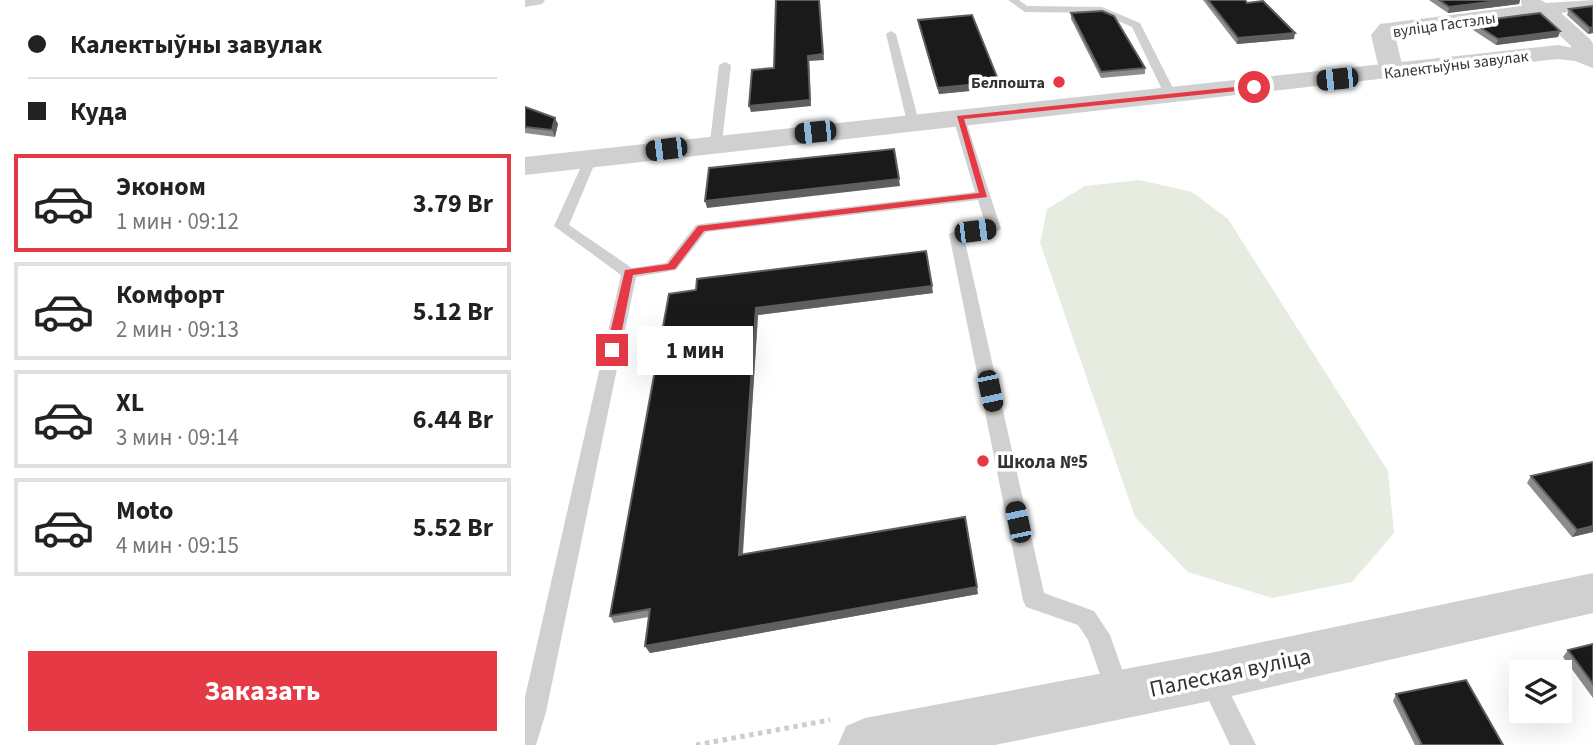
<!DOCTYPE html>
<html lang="ru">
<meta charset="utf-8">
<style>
:root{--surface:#fff;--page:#f2f2f2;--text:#222;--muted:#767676;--line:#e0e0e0;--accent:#e63946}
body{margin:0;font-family:"Source Sans 3",sans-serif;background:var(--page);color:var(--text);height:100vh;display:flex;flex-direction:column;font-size:26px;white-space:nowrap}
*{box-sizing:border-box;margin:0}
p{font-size:23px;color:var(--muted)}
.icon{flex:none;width:38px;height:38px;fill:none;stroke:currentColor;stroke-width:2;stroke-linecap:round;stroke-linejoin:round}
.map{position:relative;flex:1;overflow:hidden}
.sheet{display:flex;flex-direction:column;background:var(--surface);width:525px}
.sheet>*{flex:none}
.hud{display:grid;align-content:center;height:154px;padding:0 28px;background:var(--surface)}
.fabs{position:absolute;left:984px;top:660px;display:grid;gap:14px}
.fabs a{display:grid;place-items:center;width:63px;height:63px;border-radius:0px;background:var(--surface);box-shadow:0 7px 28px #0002;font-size:35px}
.end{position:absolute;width:32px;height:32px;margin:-16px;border:9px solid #e63946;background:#fff;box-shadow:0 0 0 4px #fff}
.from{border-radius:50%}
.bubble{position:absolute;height:49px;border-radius:0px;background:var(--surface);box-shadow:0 7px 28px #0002;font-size:23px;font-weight:700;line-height:49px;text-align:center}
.car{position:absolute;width:21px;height:42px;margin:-21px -10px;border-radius:9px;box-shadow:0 0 5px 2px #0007;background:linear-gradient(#222 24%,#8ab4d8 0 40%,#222 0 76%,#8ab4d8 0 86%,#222 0)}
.hud b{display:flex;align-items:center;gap:24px;height:66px;font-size:26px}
.hud b+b{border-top:2px solid var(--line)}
.hud i{width:18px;height:18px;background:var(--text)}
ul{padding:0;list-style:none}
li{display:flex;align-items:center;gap:21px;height:98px;margin:0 14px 10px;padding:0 14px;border:4px solid var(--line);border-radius:0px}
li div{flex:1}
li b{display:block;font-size:26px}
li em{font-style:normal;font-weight:700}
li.current{border-color:var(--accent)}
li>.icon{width:63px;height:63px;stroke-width:1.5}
.action{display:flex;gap:14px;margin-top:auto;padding:14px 28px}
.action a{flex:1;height:80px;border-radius:0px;background:var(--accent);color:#fff;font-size:28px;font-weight:700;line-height:80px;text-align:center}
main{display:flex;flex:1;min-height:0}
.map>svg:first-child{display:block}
</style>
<main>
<section class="sheet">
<div class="hud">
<b><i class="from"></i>Калектыўны завулак</b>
<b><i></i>Куда</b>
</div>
<ul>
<li class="current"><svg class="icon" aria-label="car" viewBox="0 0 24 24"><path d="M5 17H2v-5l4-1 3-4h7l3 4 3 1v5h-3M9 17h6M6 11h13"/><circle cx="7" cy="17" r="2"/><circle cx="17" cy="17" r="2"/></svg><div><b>Эконом</b><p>1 мин · 09:12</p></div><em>3.79 Br</em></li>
<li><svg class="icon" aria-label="car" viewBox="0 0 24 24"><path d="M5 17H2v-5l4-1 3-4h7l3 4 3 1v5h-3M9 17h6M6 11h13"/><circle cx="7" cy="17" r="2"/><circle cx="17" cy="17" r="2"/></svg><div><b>Комфорт</b><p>2 мин · 09:13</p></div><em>5.12 Br</em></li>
<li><svg class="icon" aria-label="car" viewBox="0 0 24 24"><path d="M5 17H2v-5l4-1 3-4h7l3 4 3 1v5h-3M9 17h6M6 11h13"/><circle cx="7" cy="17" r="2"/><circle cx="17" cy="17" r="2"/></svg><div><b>XL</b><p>3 мин · 09:14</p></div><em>6.44 Br</em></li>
<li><svg class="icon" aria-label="car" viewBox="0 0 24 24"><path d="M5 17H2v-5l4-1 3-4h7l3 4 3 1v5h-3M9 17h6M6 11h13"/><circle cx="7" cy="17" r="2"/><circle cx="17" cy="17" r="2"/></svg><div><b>Moto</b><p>4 мин · 09:15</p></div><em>5.52 Br</em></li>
</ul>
<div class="action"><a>Заказать</a></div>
</section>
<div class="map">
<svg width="1068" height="745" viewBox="0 0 1068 745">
<rect width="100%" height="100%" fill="#fff"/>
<!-- green -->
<path fill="#e6ecdf" d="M614,180L667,192L703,219L863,471L869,533L827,582L747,598L663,572L610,517L515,243L522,209L560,186Z"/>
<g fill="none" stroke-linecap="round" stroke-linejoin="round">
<!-- path -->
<path stroke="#cdcdcd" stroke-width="5" stroke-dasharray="4.5 4.5" stroke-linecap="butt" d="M171,745L305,720"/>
<!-- service -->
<path fill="#d0d0d0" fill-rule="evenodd" d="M483,0H494L502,6L577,7L615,23L652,96L646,100L640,96L607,27L575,13L500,12Z
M366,31L371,34L394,122L392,125L382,122L361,34Z
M200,62L206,65L197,142L191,146L185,142L194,65Z
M434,114L440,118L476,229L469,233L439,237L519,593L569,611L585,635L605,692L602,700L593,704L584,700L563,640L553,625L501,607L498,600L424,234L431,230L461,226L453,200L181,232L151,270L111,277L21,712L11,745H0V697L96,275L29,226L60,158L66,154L72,158L44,225L107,268L141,263L171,225L176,224L450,192L428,118Z
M685,666L693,669L731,745H705L673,677L677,669Z"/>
<!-- minor -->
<path fill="#d0d0d0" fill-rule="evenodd" d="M0,0H20L17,4L0,7Z
M996,0H1016L1021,3L1068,0V9L1036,13L1065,39L1068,44V60H1048L1045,55L1046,46L1014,16L870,35L879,73L875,78H859L855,73L846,35L855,24L997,6Z
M1068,573V613L685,701L470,745H313L321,726L340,718L685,653Z"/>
<!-- tertiary -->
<path fill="#d0d0d0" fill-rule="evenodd" d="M1033,45L1068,52V68L1050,61L1033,59L0,175V157Z"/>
</g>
<!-- wall -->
<path fill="#8c8c8c" d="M678,0H720L769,39L712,44Z
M904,0H995L994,4L923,13Z
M1068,6V33L1063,34L1042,15L1044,9Z
M546,13L620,68V74L576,78L546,19Z
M393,20L475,88L414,94L394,26Z
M947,22L1035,31L1033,37L971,45L945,28Z
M0,107L33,124L30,137L0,133Z
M171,290L408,293L233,315L218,554L453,594L125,653L120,646L124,617L89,623L85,616Z
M1006,476L1068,532L1047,537L1002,483Z
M1068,644V698L1038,657L1043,650Z
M871,694L978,745H890L868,701Z"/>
<!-- shaded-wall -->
<path fill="#5f5f5f" d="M294,0L299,60L284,61L286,106L226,112L224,106L283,56Z
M981,0H995L994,4L923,13L924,7Z
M1068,27V33L1063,34L1065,28Z
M1035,31L1033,37L971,45L973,39Z
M770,33L769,39L712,44L713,38Z
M474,82L475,88L414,94L413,88Z
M30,118L33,124L30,137L27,130Z
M374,179L375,186L182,208L180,201Z
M407,286L408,293L233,315L217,562L214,555L231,308Z
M1068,526V532L1047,537L1052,530Z
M452,587L453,594L125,653L120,646Z"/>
<!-- building -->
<path fill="#1a1a1a" stroke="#5f5f5f" stroke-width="2" d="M251,0H294L298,54L283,56L285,100L224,106L227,70L249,68Z
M683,0H720L722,3L738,1L770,33L713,38Z
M914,0H981L924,7Z
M1068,6V27L1065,28L1044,9Z
M577,11L589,16L620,68L576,72L546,13Z
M1015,13L1035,31L973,39L947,22Z
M447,15L474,82L413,88L393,20Z
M0,107L30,118L27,130L0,127Z
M369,149L374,179L180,201L184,168Z
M401,251L407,286L231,308L214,555L440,517L452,587L120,646L125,609L85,616L144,294L171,290L172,279Z
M1067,462L1068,463V526L1052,530L1006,476Z
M1068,644V684L1043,650Z
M941,680L978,745H897L871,694Z"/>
<!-- route -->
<path fill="#e63946" d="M729,85L731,89L439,119L462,197L179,231L150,269L108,275L93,350L87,354L81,350L100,270L143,264L173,226L454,193L432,116Z"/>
<!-- markers -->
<g fill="#e63946" stroke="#fff" stroke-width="2.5">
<circle cx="534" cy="82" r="7"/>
<circle cx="458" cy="461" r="7"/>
</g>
<g text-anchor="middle" stroke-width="7" stroke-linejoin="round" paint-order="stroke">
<!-- far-street labels -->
<g font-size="16" fill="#333" stroke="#fff">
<text transform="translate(919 24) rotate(-8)" y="6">вуліца Гастэлы</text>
<text transform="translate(931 64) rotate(-7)" y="6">Калектыўны завулак</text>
</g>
<!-- far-poi labels -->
<g font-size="16" font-weight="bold" fill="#333" stroke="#fff" text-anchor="end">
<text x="520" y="88">Белпошта</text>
</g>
<!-- poi labels -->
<g font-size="19" font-weight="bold" fill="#333" stroke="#fff" text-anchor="start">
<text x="472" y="468">Школа №5</text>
</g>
<!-- near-street labels -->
<g font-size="23" fill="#333" stroke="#fff">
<text transform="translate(705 672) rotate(-12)" y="8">Палеская вуліца</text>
</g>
</g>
</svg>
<div class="fabs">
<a><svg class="icon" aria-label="layers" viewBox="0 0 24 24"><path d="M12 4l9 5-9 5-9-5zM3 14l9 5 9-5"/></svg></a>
</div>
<i class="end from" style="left:729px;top:87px"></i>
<i class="end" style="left:87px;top:350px"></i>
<div class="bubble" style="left:112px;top:326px;width:116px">1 мин</div>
<i class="car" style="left:812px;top:79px;rotate:264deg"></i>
<i class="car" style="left:290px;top:132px;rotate:264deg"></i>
<i class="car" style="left:141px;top:149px;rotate:263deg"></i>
<i class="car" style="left:450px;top:231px;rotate:83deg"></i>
<i class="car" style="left:465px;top:391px;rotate:168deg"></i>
<i class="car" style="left:493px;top:522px;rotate:348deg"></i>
</div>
</main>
